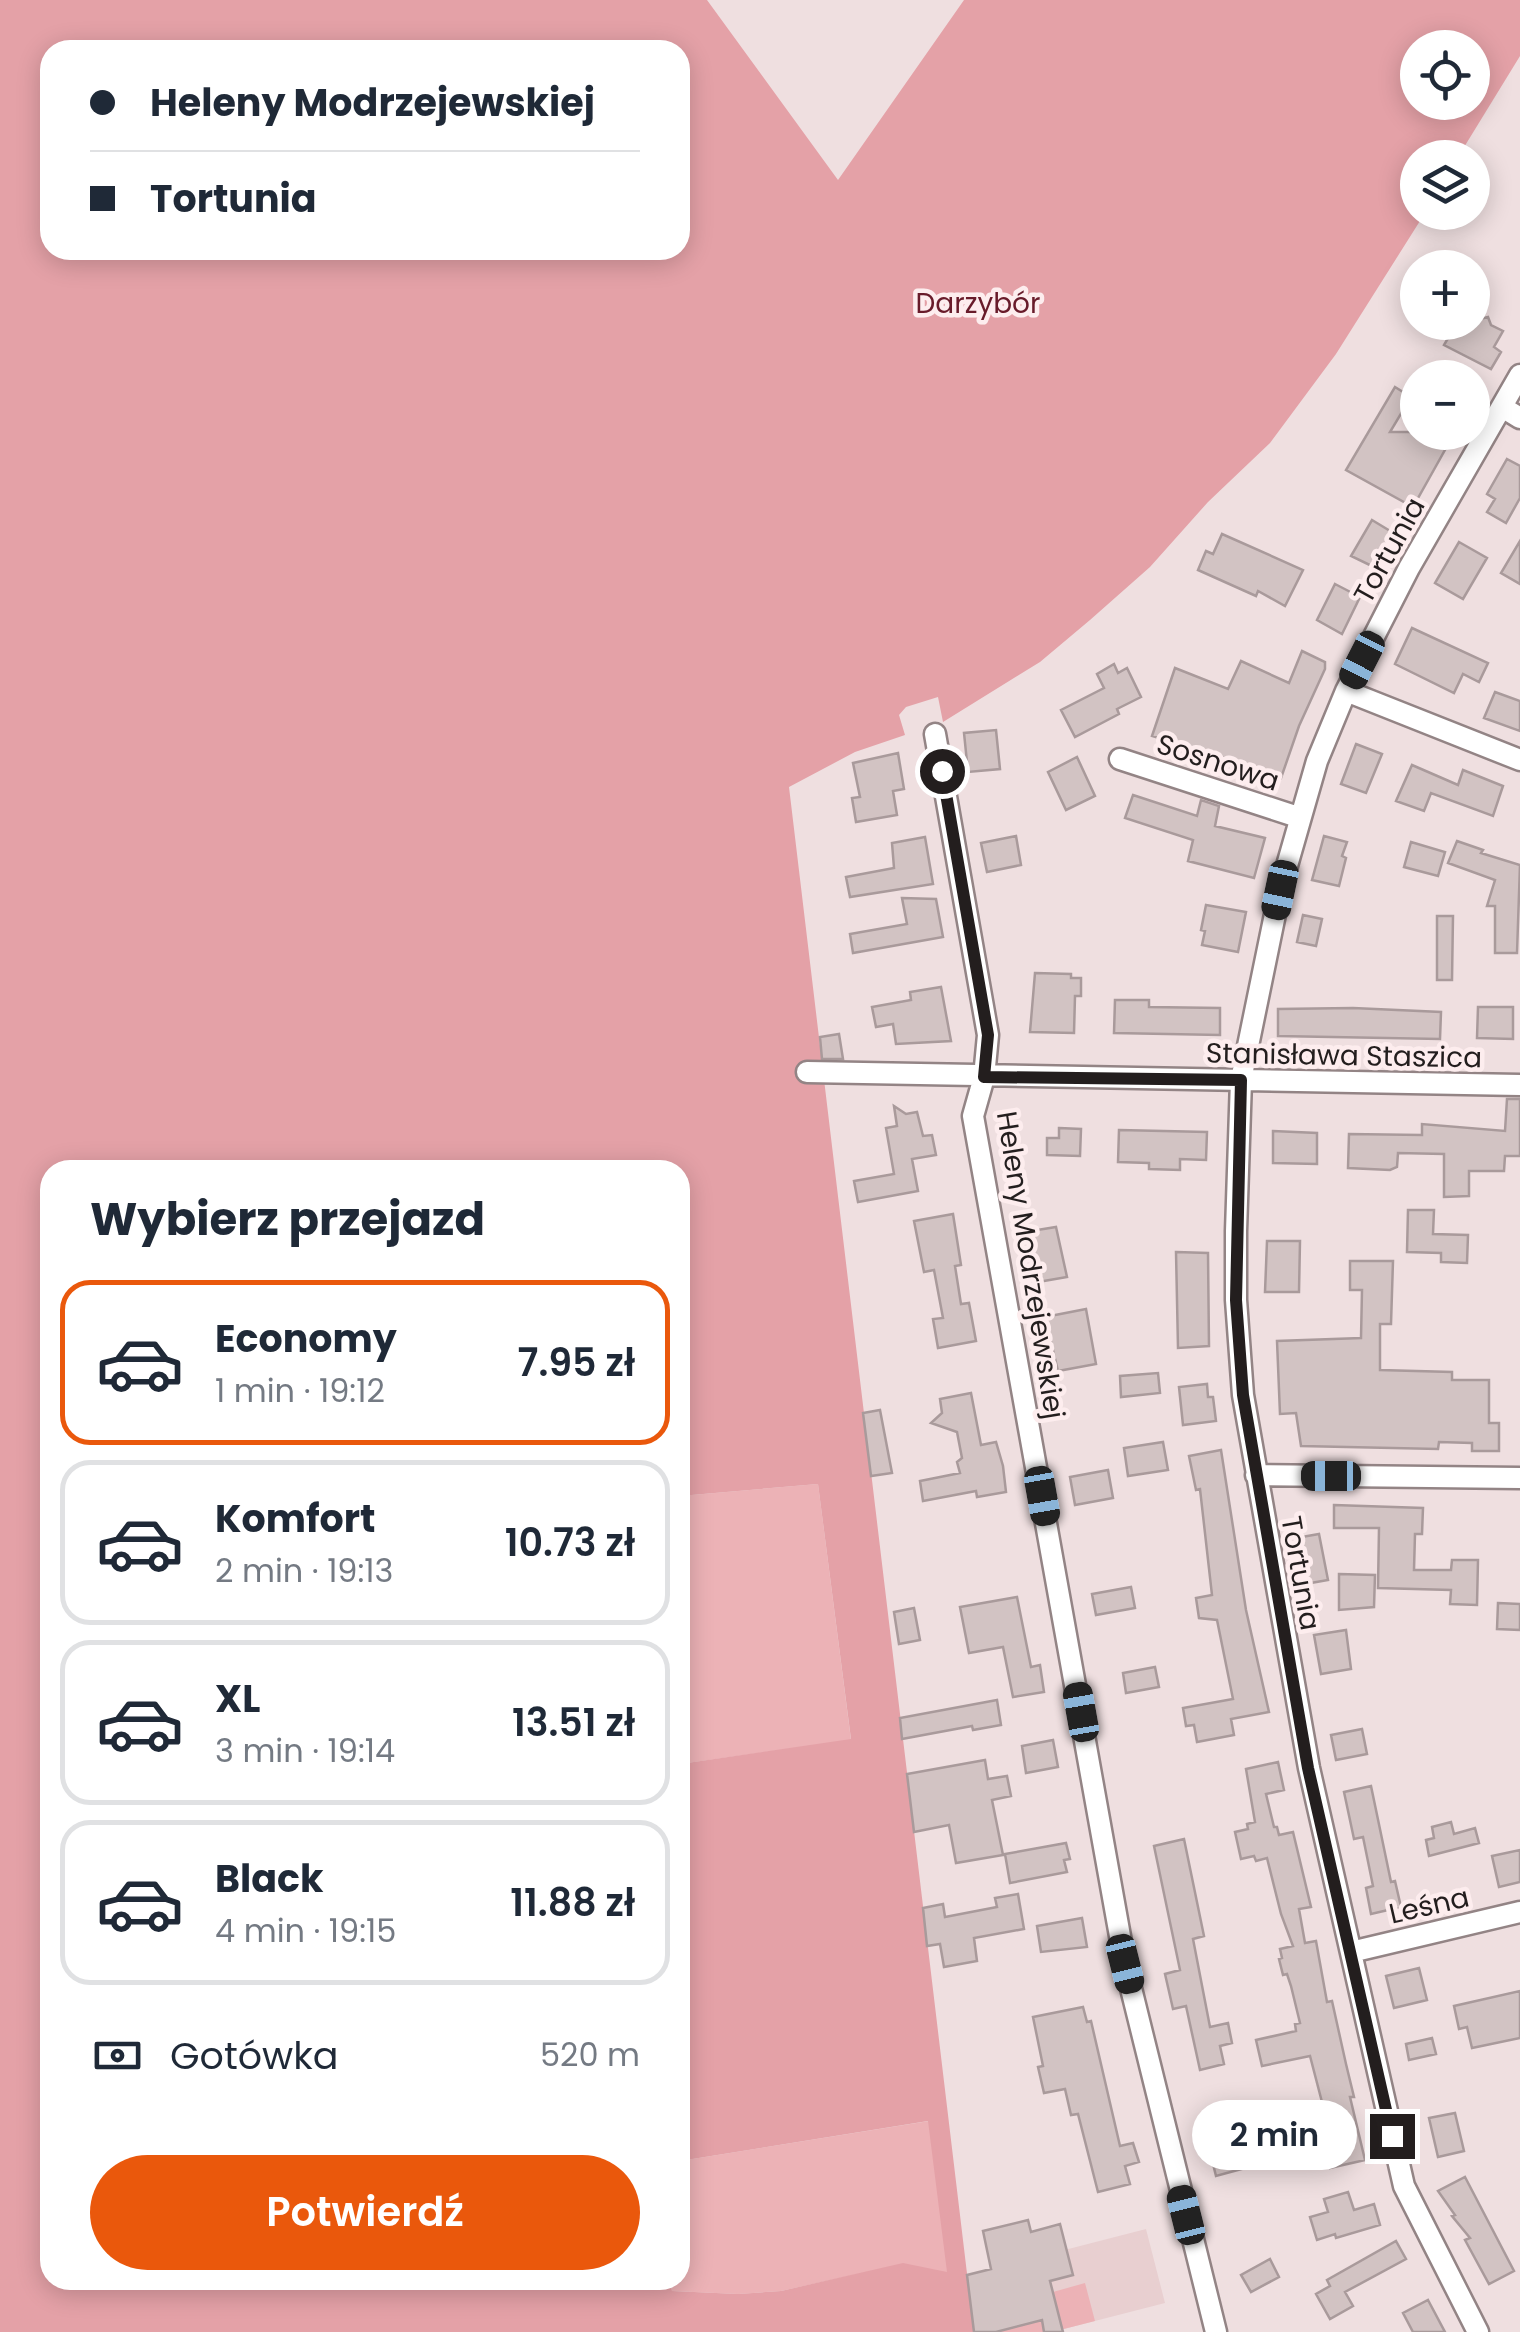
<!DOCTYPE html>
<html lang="pl">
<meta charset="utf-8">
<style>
:root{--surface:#fff;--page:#f2f2f3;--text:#1f2937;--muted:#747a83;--line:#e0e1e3;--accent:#ea580c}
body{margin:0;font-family:Poppins,sans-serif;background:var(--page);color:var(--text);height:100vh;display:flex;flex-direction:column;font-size:38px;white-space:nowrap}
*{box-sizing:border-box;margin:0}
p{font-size:32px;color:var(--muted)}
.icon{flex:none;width:55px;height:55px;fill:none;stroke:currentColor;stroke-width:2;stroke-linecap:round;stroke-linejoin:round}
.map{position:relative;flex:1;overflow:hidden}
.details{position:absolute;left:40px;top:1160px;width:650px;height:1130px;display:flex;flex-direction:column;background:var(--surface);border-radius:30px;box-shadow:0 5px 25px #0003}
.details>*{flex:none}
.guide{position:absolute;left:40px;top:40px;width:650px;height:220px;border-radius:30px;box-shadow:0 5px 25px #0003;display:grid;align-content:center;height:220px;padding:0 50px;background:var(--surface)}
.tools{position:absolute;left:1400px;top:30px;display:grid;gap:20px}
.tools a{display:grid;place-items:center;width:90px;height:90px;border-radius:50%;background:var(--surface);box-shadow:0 5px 25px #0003;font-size:50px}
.end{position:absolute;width:45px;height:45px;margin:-22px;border:12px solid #231e1e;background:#fff;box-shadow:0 0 0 5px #fff}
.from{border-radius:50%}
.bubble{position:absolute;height:70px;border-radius:35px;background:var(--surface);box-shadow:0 5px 25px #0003;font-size:32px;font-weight:600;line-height:70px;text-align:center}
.car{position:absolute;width:30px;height:60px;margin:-30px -15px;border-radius:12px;box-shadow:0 0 8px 2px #0007;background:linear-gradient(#222 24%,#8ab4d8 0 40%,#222 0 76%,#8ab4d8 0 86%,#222 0)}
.guide b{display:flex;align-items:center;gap:35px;height:95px;font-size:38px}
.guide b+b{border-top:2px solid var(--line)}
.guide i{width:25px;height:25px;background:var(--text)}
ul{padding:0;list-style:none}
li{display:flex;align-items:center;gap:30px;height:165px;margin:0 20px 15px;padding:0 30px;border:5px solid var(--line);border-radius:30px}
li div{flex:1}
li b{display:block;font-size:38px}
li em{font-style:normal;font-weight:600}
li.on{border-color:var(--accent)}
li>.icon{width:90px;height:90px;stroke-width:1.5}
h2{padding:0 50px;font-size:45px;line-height:120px}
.pay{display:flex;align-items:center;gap:25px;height:110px;padding:0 50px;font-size:38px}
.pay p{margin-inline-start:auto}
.button{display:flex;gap:20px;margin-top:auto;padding:20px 50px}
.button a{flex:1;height:115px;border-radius:60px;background:var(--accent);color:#fff;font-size:40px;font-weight:600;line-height:115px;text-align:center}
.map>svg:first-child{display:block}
</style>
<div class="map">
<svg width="1520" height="2332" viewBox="0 0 1520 2332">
<rect width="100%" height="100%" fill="#efdfe0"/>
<!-- built -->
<path fill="#e8cfd0" d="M1146,2229L1165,2303L1052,2332H974L967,2275Z"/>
<!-- green -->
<path fill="#ecb2b6" d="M818,1484L851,1740L680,1764V1496Z
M929,2121L948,2273L903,2264L781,2291L738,2294L672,2291L670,2280H680V2161Z
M1085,2283L1095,2321L1052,2332H996L1058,2316L1053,2292Z"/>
<!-- forest -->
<path fill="#e4a1a7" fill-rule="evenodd" d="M0,0H707L838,180L964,0H1520V56L1458,157L1418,158V212L1425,213L1336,354L1270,443L1208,502L1150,567L1090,620L1040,662L943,722L938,697L906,707L899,715L905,735L855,752L789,787L974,2332H0ZM1418,48H1472V102H1418ZM50,50H680V250H50ZM50,1170H680V1496L818,1484L851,1739L680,1764V2161L928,2121L947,2272L903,2263L781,2291L738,2294L672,2291L670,2280H50Z"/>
<!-- building -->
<path fill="#d2c3c3" stroke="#a99a9b" stroke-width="2.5" d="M1472,315L1480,319L1488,317L1491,325L1503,331L1494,347L1501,352L1491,369L1444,345L1454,328L1462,332L1467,322H1472Z
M1395,387L1411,397L1390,432H1455L1413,507L1346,470Z
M1507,459L1520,466V498L1506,523L1487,512L1495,499L1487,494Z
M1372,520L1395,534L1376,568L1351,556Z
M1222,534L1303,570L1285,606L1258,591L1256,596L1198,570L1206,551L1213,554Z
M1520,541V584L1501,573Z
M1459,542L1487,558L1463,599L1435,583Z
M1335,584L1360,597L1342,634L1317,620Z
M1412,628L1488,663L1479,682L1463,674L1454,693L1395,664Z
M1302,651L1325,662V669L1299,726L1281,778L1256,767L1152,736L1175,668L1228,689L1241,661L1289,683Z
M1114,664L1118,673L1127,668L1141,697L1117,709L1119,714L1075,737L1061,710L1104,688L1097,674Z
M1495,692L1520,701V731L1484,718Z
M996,730L1000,769L968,772L964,733Z
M1356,744L1382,754L1366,793L1341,784Z
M898,753L904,789L893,791L897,815L856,822L852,798L860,797L853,763Z
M1077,757L1095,796L1066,810L1048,772Z
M1412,765L1458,785L1463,770L1503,786L1493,816L1431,793L1424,811L1396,801Z
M1133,795L1197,816L1201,800L1219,806L1215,826L1265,838L1254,878L1188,861L1193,840L1125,818Z
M1016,836L1021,865L987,872L981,843Z
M1324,836L1347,842L1342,856L1346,858L1339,886L1312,880Z
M925,837L933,884L850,897L846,877L894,868L892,843Z
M1457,841L1483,850L1481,853L1520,865L1517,953H1495V906H1487L1495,880L1448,863Z
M1411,842L1445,852L1438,876L1404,867Z
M902,898L936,899L943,937L853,953L850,934L907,924Z
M1206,905L1246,912L1238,952L1202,945L1205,931L1201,930Z
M1303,915L1322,919L1316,946L1297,942Z
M1437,916H1453L1452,980H1437Z
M1035,973L1071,974V978H1081V996H1075L1074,1033L1030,1032Z
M941,987L951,1041L896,1044L893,1024L876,1027L872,1007L911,1000L910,992Z
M1115,1000H1149V1007L1220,1008V1035L1114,1033Z
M1478,1007H1513V1039L1477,1038Z
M1353,1008L1441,1012L1440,1039L1278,1036V1009Z
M839,1034L843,1059H822L820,1037Z
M1507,1099H1520V1156H1505L1504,1171H1469V1196L1444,1197V1154L1398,1153L1397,1167L1390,1170L1348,1168L1349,1134L1422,1135V1124L1505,1131Z
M894,1106L906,1114L917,1112L923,1136L932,1135L936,1155L912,1159L918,1191L858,1202L854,1181L894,1174L886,1128L897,1126Z
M1059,1128L1081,1129L1080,1156L1047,1155V1138H1059Z
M1119,1130L1207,1132L1206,1160L1180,1159V1170L1149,1169V1163L1118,1162Z
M1273,1131L1317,1133V1164L1273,1163Z
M1408,1210H1434L1433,1234L1468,1235L1467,1263L1441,1262V1253L1407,1252Z
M953,1214L961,1265L955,1266L961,1304L969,1303L976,1341L938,1348L933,1319L943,1318L934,1270L924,1272L914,1221Z
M1056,1227L1067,1277L1038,1282L1031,1231Z
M1267,1241H1300L1299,1292H1265Z
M1176,1252L1208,1253L1209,1346L1178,1348Z
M1350,1261H1393L1391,1324H1380V1370L1452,1372V1380H1489V1423H1499V1451H1472V1443L1439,1442L1438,1449L1301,1446L1296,1413L1280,1414L1277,1341L1361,1338L1362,1290H1350Z
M1086,1309L1096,1364L1058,1371L1045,1317Z
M1158,1373L1160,1393L1121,1397L1120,1376Z
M1207,1384L1208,1397H1213L1216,1421L1183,1425L1179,1387Z
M971,1393L981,1445L996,1442L1003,1466L1006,1492L977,1497L976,1491L923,1501L920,1481L960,1473L957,1462L962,1458L957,1432L931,1423L942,1413L940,1399Z
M880,1410L892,1473L871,1476L863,1413Z
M1163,1442L1168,1470L1128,1476L1124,1448Z
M1221,1450L1246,1610L1269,1712L1231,1719L1234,1735L1197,1742L1194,1725L1186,1726L1183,1708L1233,1699L1217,1620L1199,1618L1196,1598L1212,1595L1200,1489L1196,1490L1189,1456Z
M1108,1470L1113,1498L1075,1505L1070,1477Z
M1334,1505L1423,1508L1422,1534H1415L1414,1570H1451L1452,1560H1478L1477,1605L1450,1604L1451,1590L1378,1588L1379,1528H1334Z
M1319,1534L1328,1580L1305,1584L1296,1538Z
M1339,1574L1375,1575L1374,1607L1339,1610Z
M1131,1587L1135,1608L1096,1615L1092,1594Z
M1017,1597L1031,1667L1040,1665L1044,1692L1013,1697L1003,1647L969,1653L960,1607Z
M1498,1603L1520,1604V1630L1497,1629Z
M914,1608L920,1640L899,1644L894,1612Z
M1346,1630L1351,1669L1321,1674L1314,1635Z
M1155,1667L1159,1687L1126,1693L1123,1673Z
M997,1700L1001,1725L973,1730L972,1726L902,1739L900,1718Z
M1362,1729L1367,1754L1336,1760L1331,1735Z
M1053,1740L1058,1767L1026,1773L1022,1746Z
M985,1760L988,1779L1007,1776L1011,1796L992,1800L1003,1855L956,1863L949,1825L914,1832L907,1774Z
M1278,1762L1284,1790L1266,1794L1274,1827H1277L1279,1835L1293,1832L1311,1907L1299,1909L1305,1943L1316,1941L1327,2002L1332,2001L1346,2064L1354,2097H1350L1365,2160L1330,2168L1326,2150L1320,2151L1315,2132L1329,2129L1310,2056L1262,2066L1256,2040L1296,2031L1295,2024L1300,2023L1291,1986L1287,1974L1283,1975L1279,1959L1282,1958L1280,1949L1293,1946L1281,1914L1267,1858L1256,1861L1254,1856L1241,1859L1235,1832L1248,1829L1247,1824L1255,1822L1246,1769Z
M1371,1786L1391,1882L1395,1881L1401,1907L1371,1914L1366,1888L1373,1886L1363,1837L1354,1839L1344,1792Z
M1451,1822L1454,1834L1475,1828L1479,1843L1429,1856L1426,1840L1434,1838L1432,1827Z
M1184,1839L1204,1936L1193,1939L1210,2027L1228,2023L1232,2043L1220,2046L1224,2064L1200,2070L1186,2006L1173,2009L1165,1974L1180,1970L1154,1846Z
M1066,1843L1070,1859L1064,1860L1067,1872L1010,1883L1005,1854Z
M1520,1850V1882L1499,1887L1492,1856Z
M1018,1894L1024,1929L974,1938L977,1961L944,1967L940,1944L927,1946L923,1908L943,1904L945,1917L997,1907L995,1898Z
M1082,1918L1087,1947L1041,1952L1037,1926Z
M1419,1968L1427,2000L1394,2008L1386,1976Z
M1520,1991V2038L1472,2048L1467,2027L1459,2029L1454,2006Z
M1083,2007L1087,2022L1091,2021L1120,2146L1133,2143L1139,2162L1125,2166L1130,2184L1098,2192L1078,2114L1071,2115L1065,2089L1044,2093L1038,2067L1043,2066L1033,2017Z
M1432,2038L1436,2054L1409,2060L1406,2044Z
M1455,2113L1464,2151L1438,2157L1429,2118Z
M1239,2144L1245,2168L1216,2176L1210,2152Z
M1465,2177L1514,2271L1489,2284L1465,2240L1470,2238L1452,2216L1455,2215L1438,2191Z
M1348,2192L1354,2210L1374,2204L1380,2225L1336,2238L1335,2234L1317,2240L1310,2217L1328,2212L1324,2199Z
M1028,2220L1031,2232L1060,2224L1073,2275L1050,2281L1063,2332H1044L1042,2320L996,2332H974L967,2275L991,2269L983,2231Z
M1396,2241L1406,2259L1345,2292L1353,2306L1330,2319L1316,2294L1330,2286L1327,2280Z
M1270,2259L1279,2277L1251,2292L1241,2275Z
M1428,2300L1445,2332H1413L1403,2313Z"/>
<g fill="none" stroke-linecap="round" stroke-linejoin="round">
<!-- minor casing -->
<g stroke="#938485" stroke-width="25">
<path id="minor" d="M1502,407L1520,418
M1346,691L1520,760
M935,734L988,1035L984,1077L973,1116L1125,1964L1216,2332
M1120,759L1298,817
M807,1072L1520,1085
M1256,1475L1520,1478
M1351,1952L1520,1912
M1478,2332L1404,2186L1309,1768L1243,1395L1236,1300V1231L1241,1080L1280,890L1317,761L1346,691L1409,568L1520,375"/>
</g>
<!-- minor -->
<use href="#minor" stroke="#fff" stroke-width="20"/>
</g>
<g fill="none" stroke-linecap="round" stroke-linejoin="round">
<!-- route -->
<path stroke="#231e1e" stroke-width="12" d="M942,771L988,1035L984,1077L1241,1080L1236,1300L1243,1395L1308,1768L1392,2136"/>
</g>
<g text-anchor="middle" stroke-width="9" stroke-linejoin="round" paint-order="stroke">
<!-- park labels -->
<g font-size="28" fill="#681b2a" stroke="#fdedee">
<text x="978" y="313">Darzybór</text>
</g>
<!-- street labels -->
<g font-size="28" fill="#231e1e" stroke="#fdedee">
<text transform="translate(1389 550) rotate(-61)" y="10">Tortunia</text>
<text transform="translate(1218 762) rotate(18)" y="10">Sosnowa</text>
<text transform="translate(1344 1055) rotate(1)" y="10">Stanisława Staszica</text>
<text transform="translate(1031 1265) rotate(81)" y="10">Heleny Modrzejewskiej</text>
<text transform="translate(1301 1573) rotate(80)" y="10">Tortunia</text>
<text transform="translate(1429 1905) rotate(-13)" y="10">Leśna</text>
</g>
</g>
</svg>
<div class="tools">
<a><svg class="icon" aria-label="locate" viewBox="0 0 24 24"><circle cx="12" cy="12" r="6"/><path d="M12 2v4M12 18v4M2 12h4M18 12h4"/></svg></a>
<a><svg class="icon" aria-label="layers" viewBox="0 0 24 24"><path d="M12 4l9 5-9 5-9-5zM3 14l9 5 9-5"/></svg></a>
<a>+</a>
<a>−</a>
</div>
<i class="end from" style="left:942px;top:771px"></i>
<i class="end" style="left:1392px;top:2136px"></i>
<div class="bubble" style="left:1192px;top:2100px;width:165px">2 min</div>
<i class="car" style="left:1362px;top:660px;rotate:207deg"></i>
<i class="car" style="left:1280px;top:890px;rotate:192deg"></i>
<i class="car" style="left:1331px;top:1476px;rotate:270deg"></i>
<i class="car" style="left:1042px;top:1496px;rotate:170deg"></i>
<i class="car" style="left:1081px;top:1712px;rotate:350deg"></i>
<i class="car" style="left:1125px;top:1964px;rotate:166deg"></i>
<i class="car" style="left:1186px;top:2215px;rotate:346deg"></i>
<div class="guide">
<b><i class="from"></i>Heleny Modrzejewskiej</b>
<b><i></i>Tortunia</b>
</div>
<section class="details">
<h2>Wybierz przejazd</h2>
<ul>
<li class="on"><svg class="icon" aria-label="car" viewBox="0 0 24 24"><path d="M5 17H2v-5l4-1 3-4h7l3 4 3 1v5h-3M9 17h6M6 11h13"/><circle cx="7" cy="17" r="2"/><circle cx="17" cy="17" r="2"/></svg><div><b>Economy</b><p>1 min · 19:12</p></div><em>7.95 zł</em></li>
<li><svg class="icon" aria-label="car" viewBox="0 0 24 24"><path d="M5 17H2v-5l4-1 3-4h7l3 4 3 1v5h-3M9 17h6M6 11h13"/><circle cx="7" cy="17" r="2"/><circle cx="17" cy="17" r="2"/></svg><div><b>Komfort</b><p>2 min · 19:13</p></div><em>10.73 zł</em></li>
<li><svg class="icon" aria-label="car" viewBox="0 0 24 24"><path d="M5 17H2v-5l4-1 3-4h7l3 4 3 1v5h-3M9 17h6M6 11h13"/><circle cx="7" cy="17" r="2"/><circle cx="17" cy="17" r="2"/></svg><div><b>XL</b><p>3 min · 19:14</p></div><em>13.51 zł</em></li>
<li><svg class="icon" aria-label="car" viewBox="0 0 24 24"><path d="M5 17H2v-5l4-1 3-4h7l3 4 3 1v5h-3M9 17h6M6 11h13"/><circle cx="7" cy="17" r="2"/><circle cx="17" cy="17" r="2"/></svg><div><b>Black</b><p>4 min · 19:15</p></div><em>11.88 zł</em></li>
</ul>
<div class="pay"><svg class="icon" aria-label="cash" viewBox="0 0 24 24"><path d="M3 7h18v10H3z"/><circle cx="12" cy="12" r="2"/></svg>Gotówka<p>520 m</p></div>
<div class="button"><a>Potwierdź</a></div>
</section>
</div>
